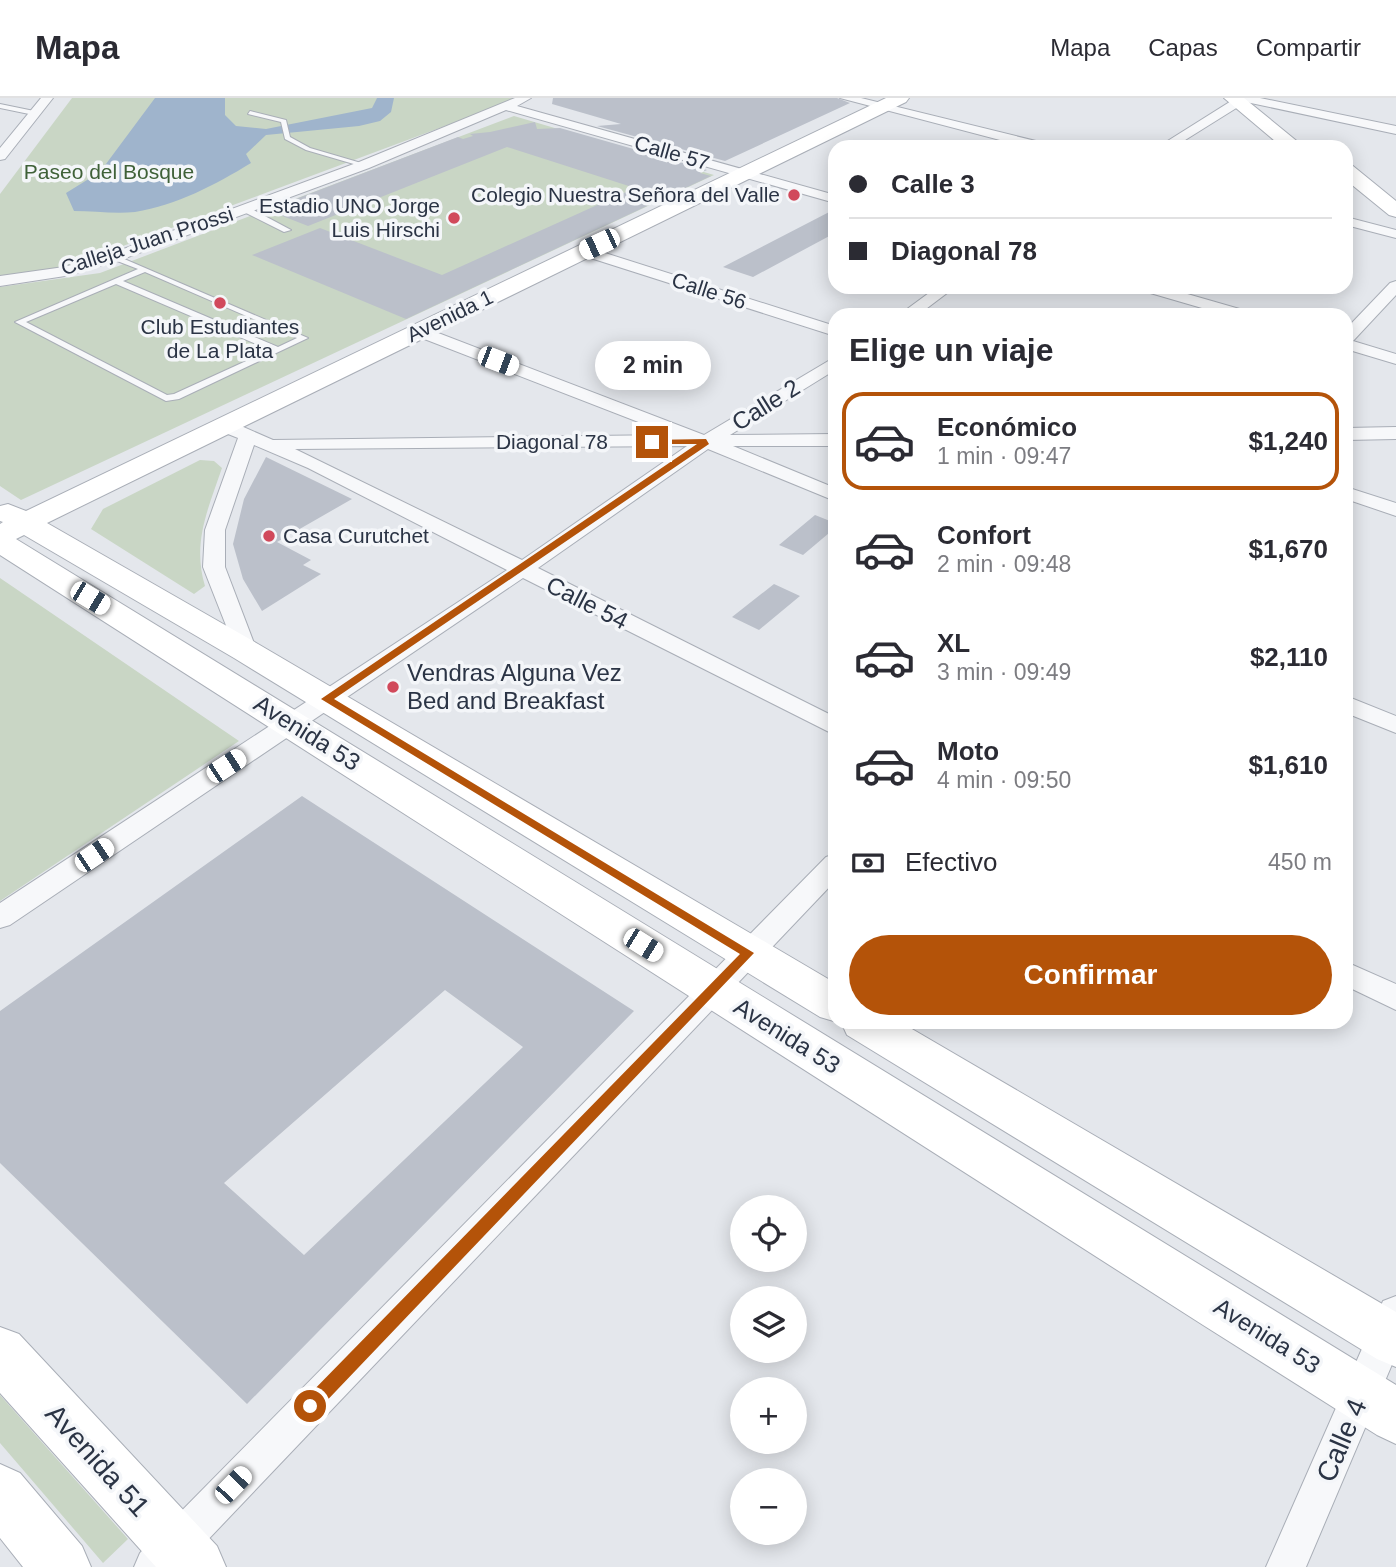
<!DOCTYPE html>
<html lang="es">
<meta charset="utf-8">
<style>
:root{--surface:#fff;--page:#f2f2f3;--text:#2b2b33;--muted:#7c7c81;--line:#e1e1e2;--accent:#b45309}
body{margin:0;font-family:Helvetica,sans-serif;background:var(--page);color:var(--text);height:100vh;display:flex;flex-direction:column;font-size:26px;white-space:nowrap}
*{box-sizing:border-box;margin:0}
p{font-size:23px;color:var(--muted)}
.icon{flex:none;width:38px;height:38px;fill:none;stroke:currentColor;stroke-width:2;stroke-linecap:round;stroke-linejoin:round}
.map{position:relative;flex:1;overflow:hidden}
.side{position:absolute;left:828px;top:210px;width:525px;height:721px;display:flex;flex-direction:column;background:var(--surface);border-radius:21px;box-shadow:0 4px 18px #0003}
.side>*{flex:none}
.hud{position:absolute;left:828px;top:42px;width:525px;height:154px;border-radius:21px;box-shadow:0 4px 18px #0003;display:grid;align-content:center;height:154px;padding:0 21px;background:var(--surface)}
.fabs{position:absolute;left:730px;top:1097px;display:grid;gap:14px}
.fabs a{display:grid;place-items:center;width:77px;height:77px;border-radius:50%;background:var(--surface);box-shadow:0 4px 18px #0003;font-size:35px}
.end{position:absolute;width:32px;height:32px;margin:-16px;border:9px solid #b45309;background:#fff;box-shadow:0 0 0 4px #fff}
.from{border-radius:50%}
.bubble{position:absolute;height:49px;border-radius:24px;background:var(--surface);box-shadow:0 4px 18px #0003;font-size:23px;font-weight:600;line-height:49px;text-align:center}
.car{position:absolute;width:21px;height:42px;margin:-21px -10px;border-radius:9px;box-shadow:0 0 5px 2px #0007;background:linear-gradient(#fff 24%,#345 0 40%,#fff 0 76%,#345 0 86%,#fff 0)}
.hud b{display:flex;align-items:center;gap:24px;height:66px;font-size:26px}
.hud b+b{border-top:2px solid var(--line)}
.hud i{width:18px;height:18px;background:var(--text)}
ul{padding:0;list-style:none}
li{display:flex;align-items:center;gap:21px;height:98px;margin:0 14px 10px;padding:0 7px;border:4px solid transparent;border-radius:21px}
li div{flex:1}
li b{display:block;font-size:26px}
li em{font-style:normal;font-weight:600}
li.current{border-color:var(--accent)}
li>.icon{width:63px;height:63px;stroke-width:1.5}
h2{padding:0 21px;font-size:32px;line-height:84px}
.pay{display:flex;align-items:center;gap:18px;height:77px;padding:0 21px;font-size:26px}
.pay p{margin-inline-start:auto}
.primary-button{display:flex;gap:14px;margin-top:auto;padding:14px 21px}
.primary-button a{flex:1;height:80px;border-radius:42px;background:var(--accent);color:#fff;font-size:28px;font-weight:600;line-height:80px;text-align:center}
header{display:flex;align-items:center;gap:42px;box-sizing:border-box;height:98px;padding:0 35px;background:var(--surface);border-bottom:2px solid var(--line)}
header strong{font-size:33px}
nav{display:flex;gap:38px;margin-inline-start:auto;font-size:24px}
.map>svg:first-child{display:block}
</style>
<header>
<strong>Mapa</strong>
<nav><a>Mapa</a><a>Capas</a><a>Compartir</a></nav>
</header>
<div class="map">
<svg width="1396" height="1469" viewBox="0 0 1396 1469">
<rect width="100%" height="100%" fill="#e4e7ec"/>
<!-- green -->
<path fill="#c9d6c5" d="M72,0H520L64,170L0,179V96Z
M514,18L714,77L21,402L0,388V189L100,175Z
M200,362L214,363L222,370C208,411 192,445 205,488L194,496L91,431L103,411Z
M0,480L239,643L0,803Z
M0,1297L128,1441L103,1465L0,1345Z"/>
<!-- water -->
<path fill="#9fb4cc" d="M155,0H225V17L236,28L266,31L372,10L377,0H394L391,14L380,23L359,28L266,37L246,56L251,65C215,87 177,107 135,114C115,116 93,113 74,113L66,95L100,74Z"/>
<!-- building -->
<path fill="#bbc0ca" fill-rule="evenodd" d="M553,0H837L850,5L725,63L597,28L621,26L552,6Z
M535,24L537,31L560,30L707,72L700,75L711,78L406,221L252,157L320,130L442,177L635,90L507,49L308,128L267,112L458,39L463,41L473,38L470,36L490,34Z
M835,111V135L753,179L723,169Z
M266,359L352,401L277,444L311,462L303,467L321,476L262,513L243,481L233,446L244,401Z
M815,417L835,425V430L803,457L779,447Z
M774,486L800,498L759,532L732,519Z
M302,698L634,913L247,1306L0,1065V913ZM445,892L523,949L304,1157L224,1085Z"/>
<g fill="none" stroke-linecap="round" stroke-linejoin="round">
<!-- lane casing -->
<g stroke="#a9aeb7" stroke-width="2">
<path id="lane" d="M0,6L34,13L37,15L34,17L0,10Z
M250,13L286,22L290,39L310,50L368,67L364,69L306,52L285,41L281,24L248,16Z
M242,109H248L291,132L284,134L242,113Z
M115,157L308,240L179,301L166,303L15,224L138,171L112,161L111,159ZM145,174L297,240L278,249L123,183ZM116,186L270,252L174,296L167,297L26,224Z"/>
</g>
<!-- street casing -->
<g stroke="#a9aeb7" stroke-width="2">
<path id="street" d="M41,0H53L5,61L0,62V50Z
M515,0H531L517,8L835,97V105L506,12L369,70L120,162L65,178L0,188V178L64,169L110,156L359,64Z
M840,0H861L1048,46L1050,49H1027Z
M1236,0H1260L1396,28V36L1246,4L1174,49H1158Z
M1346,119L1396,132V140L1346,127Z
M583,148L835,228V238L578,156L575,153L578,150Z
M1396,183V197L1353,243L1396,256V266L1346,251V231L1390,185Z
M937,189H955L918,217H899Z
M1138,189H1163L1250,214L1252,217H1226L1140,192Z
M420,228L704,337L835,259V272L730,337L835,336V348H733L835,390V403L708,351L538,470L835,619V637L523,480L10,827L0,830V805L507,472L308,370L254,347L225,432V469L257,553L254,558H238L203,469L205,432L238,340L218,332L216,328L218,324H232L273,342L672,337L414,237L412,233ZM687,348L522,462L295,351Z
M1396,329V341L1346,342V330Z
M1346,389L1396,405V418L1346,401Z
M1346,598L1396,618V635L1346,615Z
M835,756V783L182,1469H134L140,1455L826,759Z
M1346,864L1396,886V912L1346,888Z
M1396,1198V1257L1306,1469H1266L1383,1203Z"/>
</g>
<!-- secondary casing -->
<g stroke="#a9aeb7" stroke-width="2">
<path id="secondary" d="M886,0H909L906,4L47,425L258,546L835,885L837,924L820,919L234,560L24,437L16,441L1396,1287V1346L1377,1337L1203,1227L0,457V426L3,424L0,423V408L8,406L26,413Z
M1224,0H1244L1304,49H1282Z
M1346,66L1353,68L1396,103V119L1389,117L1346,82Z
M841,924H900L1396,1214V1269L1377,1261L847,937Z
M0,1229L19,1236L217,1448L226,1469H156L0,1295Z
M0,1366L20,1375L82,1448L91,1469H23L0,1440Z"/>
</g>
<!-- lane -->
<use href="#lane" fill="#f7f8fa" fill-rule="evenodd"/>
<!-- street -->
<use href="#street" fill="#f7f8fa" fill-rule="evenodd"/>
<!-- secondary -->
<use href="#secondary" fill="#fff" fill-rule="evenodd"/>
</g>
<!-- route -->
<path fill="#b45309" d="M706,341L709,346L334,601L754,855L316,1314L310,1316L304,1314L302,1308L304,1302L740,856L321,601L697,346H652L649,342Z"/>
<!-- markers -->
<g fill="#d1495b" stroke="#f4f6f9" stroke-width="2.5">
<circle cx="794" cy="97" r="7"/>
<circle cx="454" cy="120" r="7"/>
<circle cx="220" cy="205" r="7"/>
<circle cx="269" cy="438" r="7"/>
<circle cx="393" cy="589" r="7"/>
</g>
<g text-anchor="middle" stroke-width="7" stroke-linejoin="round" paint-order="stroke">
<!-- far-street labels -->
<g font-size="21" fill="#2b3445" stroke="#f4f6f9">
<text transform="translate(672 55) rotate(16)" y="7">Calle 57</text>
<text transform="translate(147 143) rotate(-18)" y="7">Calleja Juan Prossi</text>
<text transform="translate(709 193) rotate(18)" y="7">Calle 56</text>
<text transform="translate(450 218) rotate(-26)" y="7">Avenida 1</text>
<text x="552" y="351">Diagonal 78</text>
</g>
<!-- far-park labels -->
<g font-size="21" fill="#3f6138" stroke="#f4f6f9">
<text x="109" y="81">Paseo del Bosque</text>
</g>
<!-- far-poi labels -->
<g font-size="21" fill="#2b3445" stroke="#f4f6f9" text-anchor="end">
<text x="780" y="104">Colegio Nuestra Señora del Valle</text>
<text x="440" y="115">Estadio UNO Jorge<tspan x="440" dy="24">Luis Hirschi</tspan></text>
<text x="220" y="236" text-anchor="middle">Club Estudiantes<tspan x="220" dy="24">de La Plata</tspan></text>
<text x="283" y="445" text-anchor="start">Casa Curutchet</text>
</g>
<!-- street labels -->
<g font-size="24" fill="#2b3445" stroke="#f4f6f9">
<text transform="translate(766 307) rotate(-32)" y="8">Calle 2</text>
<text transform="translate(587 505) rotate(27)" y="8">Calle 54</text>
<text transform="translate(307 635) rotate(32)" y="8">Avenida 53</text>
<text transform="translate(787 938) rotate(32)" y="8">Avenida 53</text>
<text transform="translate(1267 1238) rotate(32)" y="8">Avenida 53</text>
</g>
<!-- poi labels -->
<g font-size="24" fill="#2b3445" stroke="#f4f6f9" text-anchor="start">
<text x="407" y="583">Vendras Alguna Vez<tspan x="407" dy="28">Bed and Breakfast</tspan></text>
</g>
<!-- near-street labels -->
<g font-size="28" fill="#2b3445" stroke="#f4f6f9">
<text transform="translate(1341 1342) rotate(-67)" y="10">Calle 4</text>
<text transform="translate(98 1362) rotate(48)" y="10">Avenida 51</text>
</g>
</g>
</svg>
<div class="fabs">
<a><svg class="icon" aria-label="locate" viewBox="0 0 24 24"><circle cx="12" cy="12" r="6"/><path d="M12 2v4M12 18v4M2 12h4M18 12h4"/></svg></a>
<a><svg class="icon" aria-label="layers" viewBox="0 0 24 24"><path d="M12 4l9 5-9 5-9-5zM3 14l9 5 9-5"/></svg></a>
<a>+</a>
<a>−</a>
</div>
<i class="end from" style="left:310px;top:1308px"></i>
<i class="end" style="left:652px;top:344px"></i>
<div class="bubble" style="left:595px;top:243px;width:116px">2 min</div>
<i class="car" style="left:599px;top:146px;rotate:245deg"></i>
<i class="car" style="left:498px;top:263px;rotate:111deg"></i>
<i class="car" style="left:90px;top:500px;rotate:121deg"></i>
<i class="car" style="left:226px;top:668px;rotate:57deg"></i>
<i class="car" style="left:94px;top:757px;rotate:56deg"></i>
<i class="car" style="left:643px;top:847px;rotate:122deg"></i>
<i class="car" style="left:233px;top:1387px;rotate:44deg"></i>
<div class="hud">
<b><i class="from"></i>Calle 3</b>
<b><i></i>Diagonal 78</b>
</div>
<section class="side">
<h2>Elige un viaje</h2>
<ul>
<li class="current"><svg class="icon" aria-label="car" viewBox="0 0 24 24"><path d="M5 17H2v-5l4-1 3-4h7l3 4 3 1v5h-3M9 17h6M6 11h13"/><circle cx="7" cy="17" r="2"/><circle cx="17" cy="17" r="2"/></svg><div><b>Económico</b><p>1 min · 09:47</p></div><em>$1,240</em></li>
<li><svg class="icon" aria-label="car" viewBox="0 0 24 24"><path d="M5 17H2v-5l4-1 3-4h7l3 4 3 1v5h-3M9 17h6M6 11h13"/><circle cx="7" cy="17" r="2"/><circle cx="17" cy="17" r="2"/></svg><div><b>Confort</b><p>2 min · 09:48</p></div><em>$1,670</em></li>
<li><svg class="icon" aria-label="car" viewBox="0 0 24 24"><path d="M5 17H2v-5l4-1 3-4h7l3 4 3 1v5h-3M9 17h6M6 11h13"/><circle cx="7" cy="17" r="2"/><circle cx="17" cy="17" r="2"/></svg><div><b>XL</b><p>3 min · 09:49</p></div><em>$2,110</em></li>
<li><svg class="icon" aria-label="car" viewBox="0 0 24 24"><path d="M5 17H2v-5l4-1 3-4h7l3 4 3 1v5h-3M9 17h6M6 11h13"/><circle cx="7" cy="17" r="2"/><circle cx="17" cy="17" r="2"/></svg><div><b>Moto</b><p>4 min · 09:50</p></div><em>$1,610</em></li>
</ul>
<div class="pay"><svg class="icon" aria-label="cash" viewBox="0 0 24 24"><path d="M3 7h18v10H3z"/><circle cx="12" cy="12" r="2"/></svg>Efectivo<p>450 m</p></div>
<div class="primary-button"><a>Confirmar</a></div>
</section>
</div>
